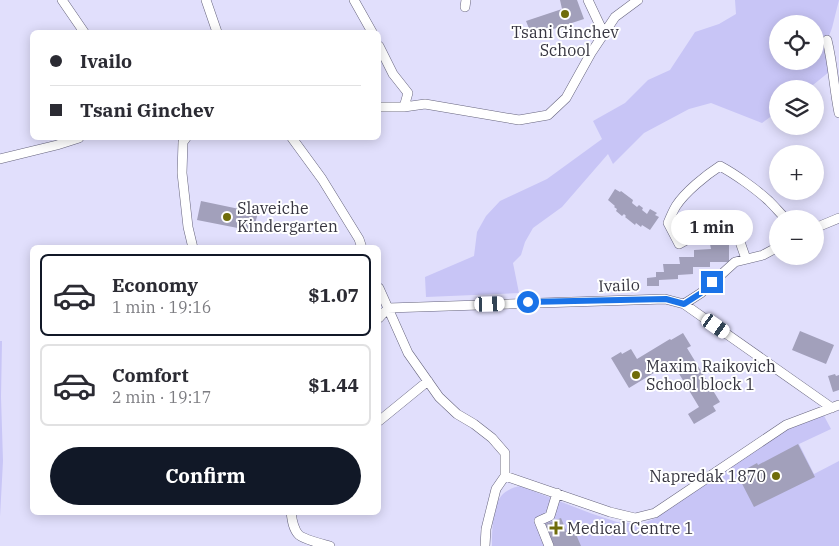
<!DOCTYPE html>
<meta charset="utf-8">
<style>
:root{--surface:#fff;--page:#f7f7f7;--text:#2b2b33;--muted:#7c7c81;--line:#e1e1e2;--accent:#111827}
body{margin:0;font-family:"IBM Plex Serif",serif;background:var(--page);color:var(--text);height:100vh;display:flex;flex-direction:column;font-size:19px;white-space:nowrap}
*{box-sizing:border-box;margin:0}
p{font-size:16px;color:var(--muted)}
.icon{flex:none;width:28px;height:28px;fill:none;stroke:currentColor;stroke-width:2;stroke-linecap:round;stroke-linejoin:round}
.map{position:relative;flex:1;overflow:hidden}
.details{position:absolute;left:30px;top:245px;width:351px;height:270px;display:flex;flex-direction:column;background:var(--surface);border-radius:8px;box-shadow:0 2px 12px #0003}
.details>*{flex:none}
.top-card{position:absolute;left:30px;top:30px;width:351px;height:110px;border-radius:8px;box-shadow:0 2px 12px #0003;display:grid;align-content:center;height:110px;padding:0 20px;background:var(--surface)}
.fabs{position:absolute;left:769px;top:15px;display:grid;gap:10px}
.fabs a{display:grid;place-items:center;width:55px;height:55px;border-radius:50%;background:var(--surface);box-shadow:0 2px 12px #0003;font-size:25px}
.end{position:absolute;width:22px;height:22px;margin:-11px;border:6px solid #1a73e8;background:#fff;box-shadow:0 0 0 2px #fff}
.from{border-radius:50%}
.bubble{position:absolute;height:35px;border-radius:18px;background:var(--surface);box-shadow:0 2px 12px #0003;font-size:16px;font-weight:800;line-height:35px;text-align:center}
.car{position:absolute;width:15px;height:30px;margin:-15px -8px;border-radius:6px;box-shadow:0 0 4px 1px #0007;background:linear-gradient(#fff 24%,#345 0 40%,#fff 0 76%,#345 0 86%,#fff 0)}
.top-card b{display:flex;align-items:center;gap:18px;height:48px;font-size:19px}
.top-card b+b{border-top:1px solid var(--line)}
.top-card i{width:12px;height:12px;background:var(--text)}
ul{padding:9px 0 0;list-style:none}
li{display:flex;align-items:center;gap:15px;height:82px;margin:0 10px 8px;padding:0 10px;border:2px solid var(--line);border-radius:8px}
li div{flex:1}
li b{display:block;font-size:19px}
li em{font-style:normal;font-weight:800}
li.selected{border-color:var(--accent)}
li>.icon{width:45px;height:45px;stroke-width:1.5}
.primary-button{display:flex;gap:10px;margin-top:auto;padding:10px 20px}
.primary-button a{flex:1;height:58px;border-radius:30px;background:var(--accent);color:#fff;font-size:20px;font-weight:800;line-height:58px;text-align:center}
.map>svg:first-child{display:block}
</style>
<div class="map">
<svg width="839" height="546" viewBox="0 0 839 546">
<rect width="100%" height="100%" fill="#e1dffc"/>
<!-- green -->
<path fill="#c8c5f6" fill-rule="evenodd" d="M735,0H839L832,28L827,41L829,72L808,89H778L777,112L762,123L711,103L689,109L644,133L613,164L608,154L562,207L533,228L525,242L521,255L513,263L519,293L426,297L425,277L474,256L477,232L486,216L500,201L547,179L602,139L593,121L625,103L648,80L670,70L695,32L719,24L736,14ZM778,24H815V61H778Z
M0,341H2L1,397L3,461L0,517Z
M822,412L831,429L799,444L814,474L839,461V546H492C492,532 492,506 502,495C507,490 514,487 520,486L590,513L617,522L641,524L656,518L786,425Z"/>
<!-- building -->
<path fill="#a2a0bb" d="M560,0H577L584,19L532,36L526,21L562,9Z
M615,189L620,192L621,191L633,200L632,203L637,207L639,205L643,208L642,210L647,214L650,209L657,213L655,215L659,217L650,230L642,225L641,227L636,223L635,225L625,217L626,216L624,214L622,216L616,211L617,209L614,207L615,206L608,200Z
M201,201L258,213L253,231L197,220Z
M729,243V262H710V267H693V274L678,275V279L659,280V286H647V278L656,277V272H664L663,264H680L679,257H694V250L711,249L710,244Z
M800,331L834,345L826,364L792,350Z
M683,333L691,346L687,348L720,402L713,406L716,411L694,424L688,414L699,407L672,362L629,388L611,358L621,352L622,354L631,349L637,359L670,339L671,340Z
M835,374L836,376L839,375V390L833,392L828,376Z
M798,444L815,477L754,507L737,474L757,463L758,465Z
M561,518L568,535L575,532L581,546H554L545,524Z"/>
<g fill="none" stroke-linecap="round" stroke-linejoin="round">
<!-- street casing -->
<g stroke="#66647d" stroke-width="10">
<path id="street" d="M62,0L84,32
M206,0L217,32
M354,0L372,32
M588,0L604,34
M465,7L466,0
M827,40C833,64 834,89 839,113
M379,46L393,74L408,93L404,107
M379,107H404L425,104L519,120L548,115L566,98L591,53L615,17L638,0
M186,138L183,142L182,173L188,227L193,248
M292,138L322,179L359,239L362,248
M0,159L57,145L79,138
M815,228L839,218
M746,259L739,239L729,232L703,231L679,244L668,223C670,218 673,211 676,206C685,192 706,175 720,166C735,174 756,189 769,201C775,207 780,213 786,219
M379,288L408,353L439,397L457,414L474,424L492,438L505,453V476L496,489L486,529L485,546
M684,304L701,293L735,262L763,255L778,247
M379,318L388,308L665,299L684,304L832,408
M379,421L428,381
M505,476L610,512L635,518L655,513L786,425L839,405
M291,512C292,520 293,529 299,535C305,540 323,544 330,546
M549,546L539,521L550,516L557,493"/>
</g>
<!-- street -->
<use href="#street" stroke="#fff" stroke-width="9"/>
</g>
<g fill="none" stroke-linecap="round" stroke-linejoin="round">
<!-- route -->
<path stroke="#1a73e8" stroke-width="6" d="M528,302L666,299L684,304L701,293L712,282"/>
</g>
<!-- markers -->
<g fill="#6f6c0a" stroke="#fff" stroke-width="2">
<circle cx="565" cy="14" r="5"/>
<circle cx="227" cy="217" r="5"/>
<circle cx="636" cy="375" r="5"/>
<circle cx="776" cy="476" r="5"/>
<path d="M553.5 520.5h5v5h5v5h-5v5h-5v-5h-5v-5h5z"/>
</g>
<g text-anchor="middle" stroke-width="4" stroke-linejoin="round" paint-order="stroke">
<!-- poi labels -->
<g font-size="16" fill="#373641" stroke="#fff" text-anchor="start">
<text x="565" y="38" text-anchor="middle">Tsani Ginchev<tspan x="565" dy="18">School</tspan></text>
<text x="237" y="214">Slaveiche<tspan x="237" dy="18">Kindergarten</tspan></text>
<text x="646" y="372">Maxim Raikovich<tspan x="646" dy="18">School block 1</tspan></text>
<text x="766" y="482" text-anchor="end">Napredak 1870</text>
<text x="567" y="534">Medical Centre 1</text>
</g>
<!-- street labels -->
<g font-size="16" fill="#373641" stroke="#fff">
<text transform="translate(619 285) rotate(-2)" y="6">Ivailo</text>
</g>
</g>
</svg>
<div class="fabs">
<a><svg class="icon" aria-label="locate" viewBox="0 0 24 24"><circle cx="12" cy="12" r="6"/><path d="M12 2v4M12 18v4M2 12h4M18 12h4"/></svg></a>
<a><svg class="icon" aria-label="layers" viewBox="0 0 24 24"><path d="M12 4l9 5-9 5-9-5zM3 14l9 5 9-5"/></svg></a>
<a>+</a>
<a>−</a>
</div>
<i class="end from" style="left:528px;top:302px"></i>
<i class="end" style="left:712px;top:282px"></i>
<div class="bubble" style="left:671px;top:210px;width:82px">1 min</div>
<i class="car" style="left:490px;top:304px;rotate:88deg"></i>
<i class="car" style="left:716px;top:326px;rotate:125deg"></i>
<div class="top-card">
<b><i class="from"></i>Ivailo</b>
<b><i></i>Tsani Ginchev</b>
</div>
<section class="details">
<ul>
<li class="selected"><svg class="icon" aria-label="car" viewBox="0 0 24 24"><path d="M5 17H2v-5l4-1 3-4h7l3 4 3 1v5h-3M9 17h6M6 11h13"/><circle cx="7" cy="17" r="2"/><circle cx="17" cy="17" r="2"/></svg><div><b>Economy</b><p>1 min · 19:16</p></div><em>$1.07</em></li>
<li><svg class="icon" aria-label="car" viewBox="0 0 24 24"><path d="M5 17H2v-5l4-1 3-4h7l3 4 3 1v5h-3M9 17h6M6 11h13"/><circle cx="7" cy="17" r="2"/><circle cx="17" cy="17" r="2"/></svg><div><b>Comfort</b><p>2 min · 19:17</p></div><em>$1.44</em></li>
</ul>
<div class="primary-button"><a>Confirm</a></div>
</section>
</div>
